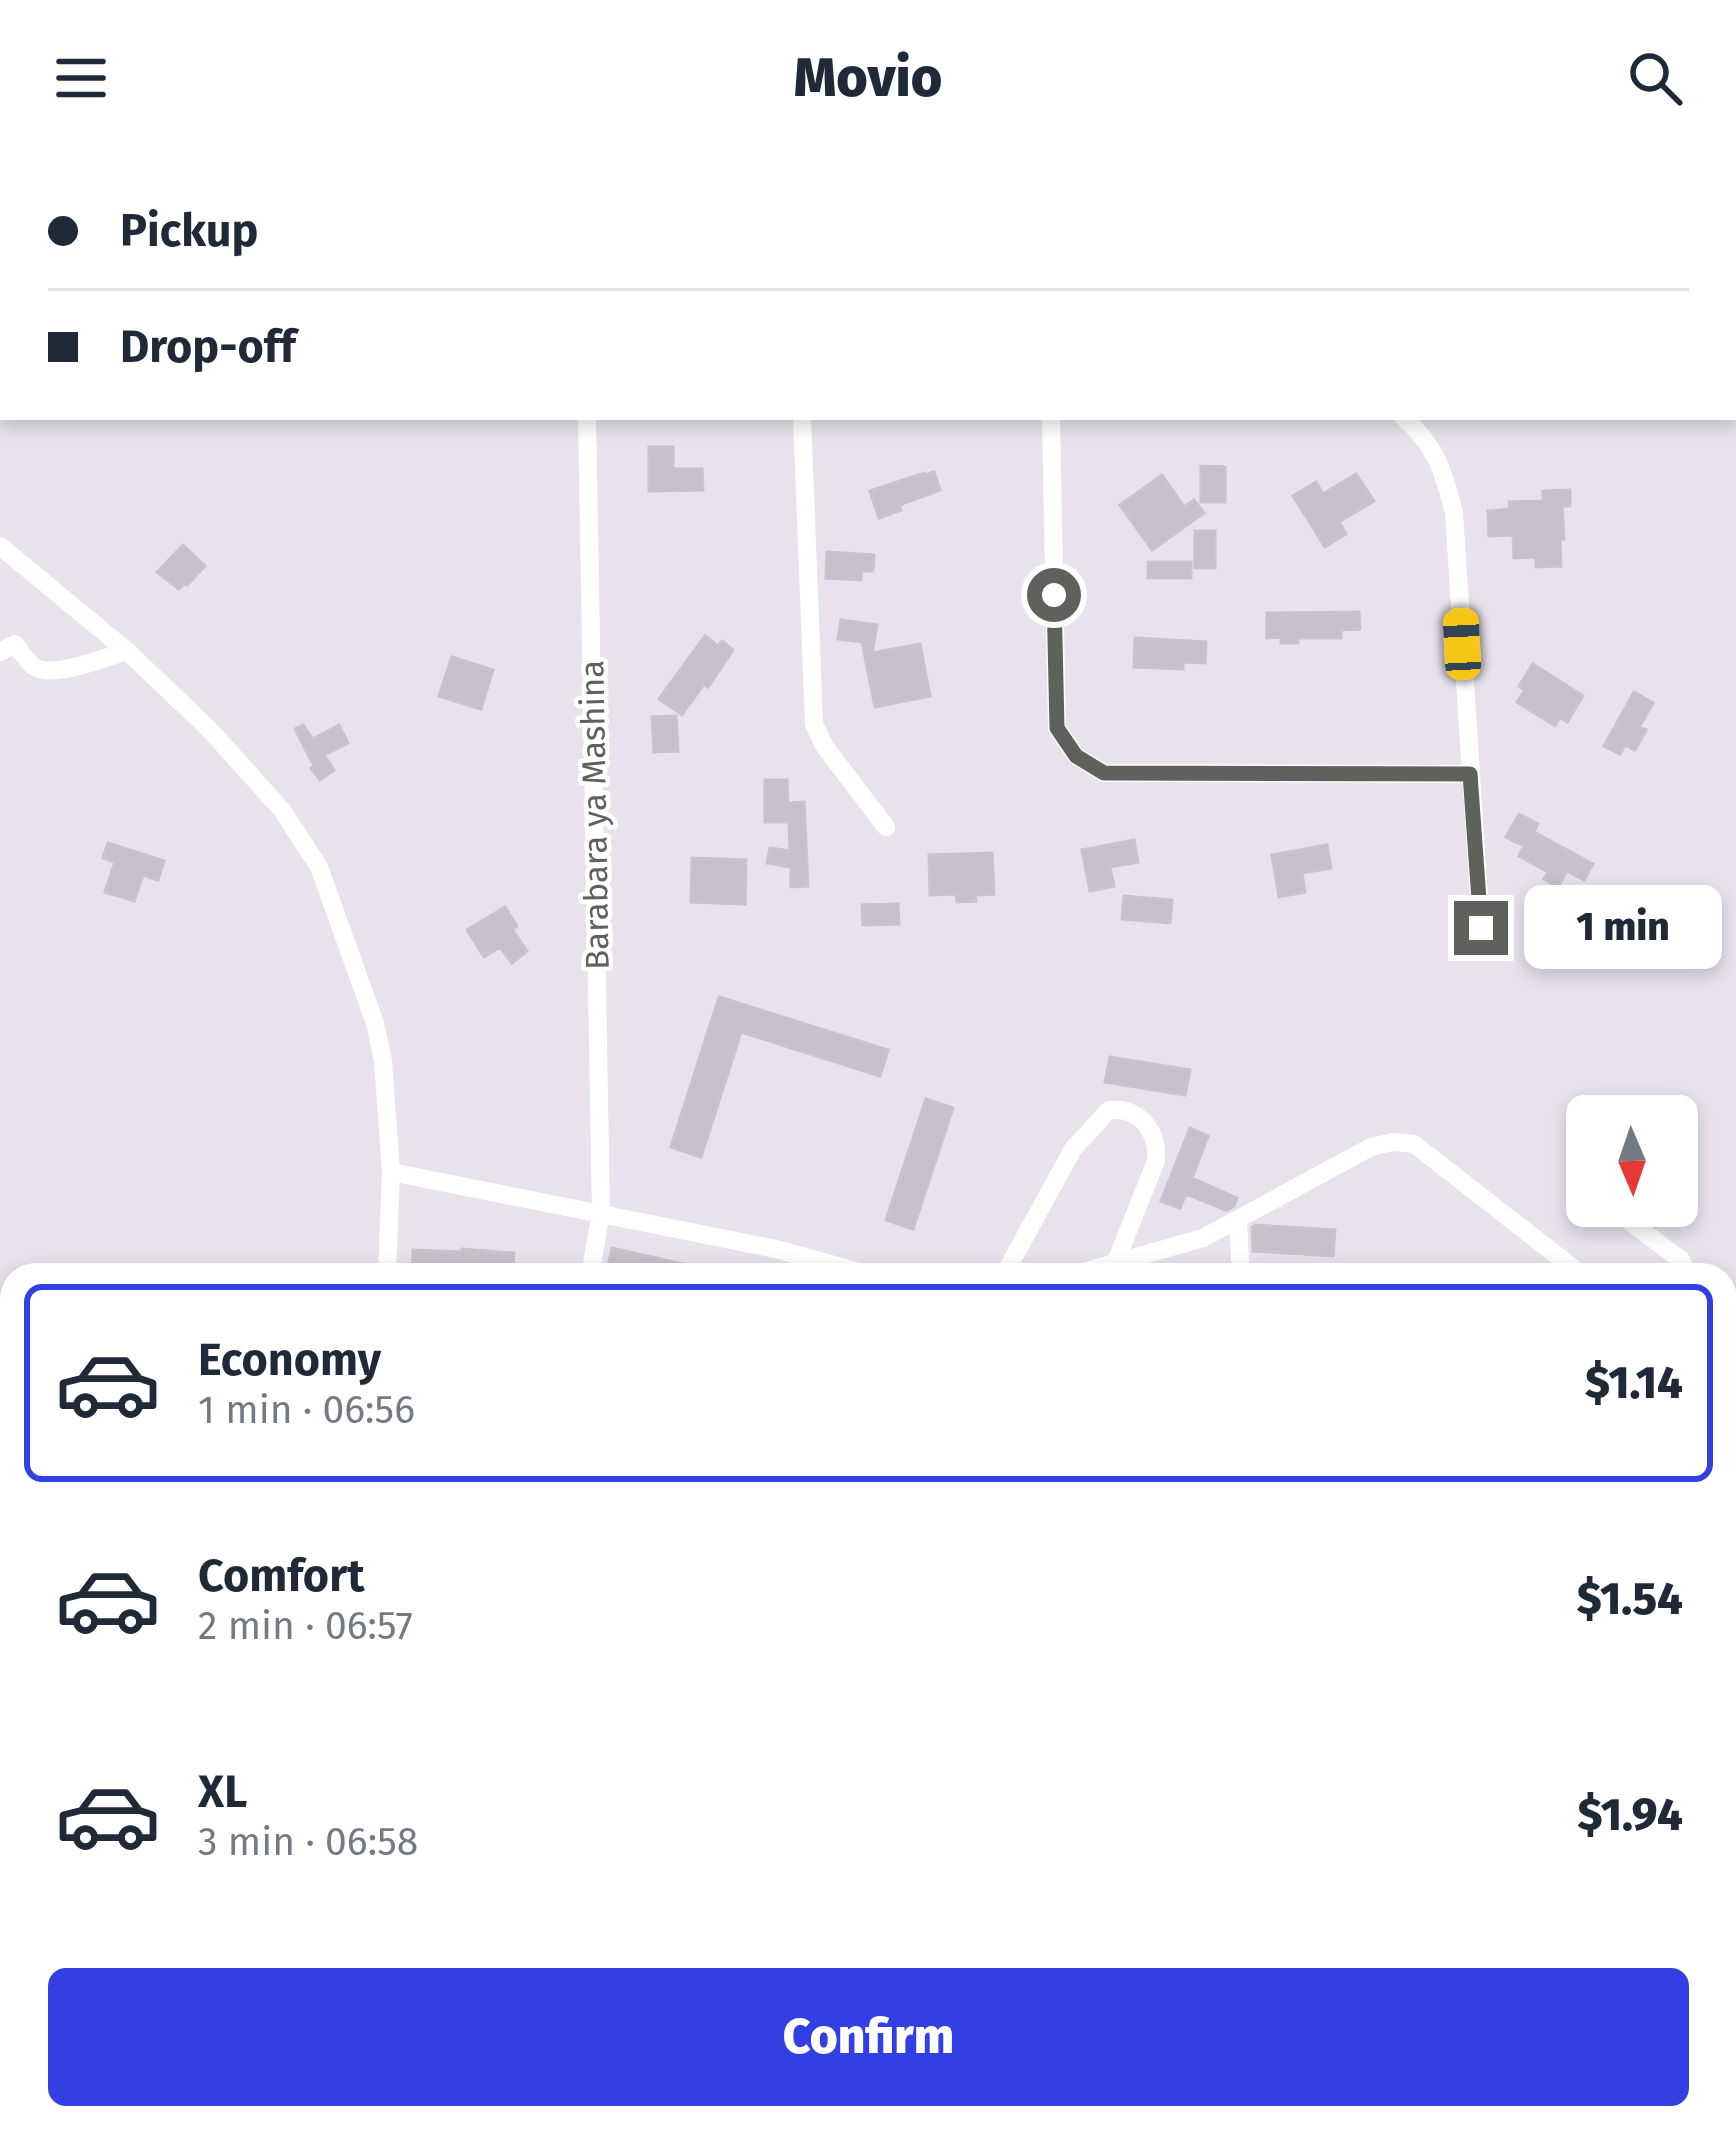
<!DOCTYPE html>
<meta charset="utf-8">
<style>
:root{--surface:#fff;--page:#f2f2f3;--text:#1f2937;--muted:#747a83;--line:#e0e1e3;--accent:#3240e3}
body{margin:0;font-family:"Fira Sans",sans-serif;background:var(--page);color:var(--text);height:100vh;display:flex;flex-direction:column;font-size:45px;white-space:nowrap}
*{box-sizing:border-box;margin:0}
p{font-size:39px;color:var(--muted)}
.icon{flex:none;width:66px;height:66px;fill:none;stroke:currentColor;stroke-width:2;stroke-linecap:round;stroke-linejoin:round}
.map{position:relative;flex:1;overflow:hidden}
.details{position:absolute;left:0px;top:1107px;width:1737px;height:867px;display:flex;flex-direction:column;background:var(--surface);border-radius:36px 36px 0 0;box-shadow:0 6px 18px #0003}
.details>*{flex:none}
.hud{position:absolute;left:0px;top:0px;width:1737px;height:264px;box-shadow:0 6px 18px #0003;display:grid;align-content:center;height:264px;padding:0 48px;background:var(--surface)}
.needle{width:78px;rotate:178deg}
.fabs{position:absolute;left:1566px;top:939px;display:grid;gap:24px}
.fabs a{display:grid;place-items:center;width:132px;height:132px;border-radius:18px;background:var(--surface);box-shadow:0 6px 18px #0003;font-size:60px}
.end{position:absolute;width:54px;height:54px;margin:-27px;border:15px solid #5f625a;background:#fff;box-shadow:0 0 0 6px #fff}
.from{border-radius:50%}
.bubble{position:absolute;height:84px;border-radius:18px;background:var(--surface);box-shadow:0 6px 18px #0003;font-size:39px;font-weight:800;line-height:84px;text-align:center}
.car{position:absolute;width:36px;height:72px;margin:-36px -18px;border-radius:15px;box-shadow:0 0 9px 3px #0007;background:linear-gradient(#f5c518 24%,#345 0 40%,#f5c518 0 76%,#345 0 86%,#f5c518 0)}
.hud b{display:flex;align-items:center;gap:42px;height:114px;font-size:45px}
.hud b+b{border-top:3px solid var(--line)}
.hud i{width:30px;height:30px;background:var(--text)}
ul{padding:21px 0 0;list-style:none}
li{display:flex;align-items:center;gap:36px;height:198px;margin:0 24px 18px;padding:0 24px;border:6px solid transparent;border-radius:18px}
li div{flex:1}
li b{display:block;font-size:45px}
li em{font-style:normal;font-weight:800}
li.active{border-color:var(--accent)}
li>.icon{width:108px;height:108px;stroke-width:1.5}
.button{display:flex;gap:24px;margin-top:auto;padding:24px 48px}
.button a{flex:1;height:138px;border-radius:18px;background:var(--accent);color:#fff;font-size:48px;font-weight:800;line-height:138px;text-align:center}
header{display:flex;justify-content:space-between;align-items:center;height:156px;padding:0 48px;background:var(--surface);font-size:54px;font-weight:800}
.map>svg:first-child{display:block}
</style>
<header><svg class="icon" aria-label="menu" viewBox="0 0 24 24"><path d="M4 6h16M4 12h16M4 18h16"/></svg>Movio<svg class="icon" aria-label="search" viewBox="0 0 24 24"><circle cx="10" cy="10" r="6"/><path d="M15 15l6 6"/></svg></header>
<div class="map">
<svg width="1736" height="1973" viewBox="0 0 1736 1973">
<rect width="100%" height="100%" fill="#e9e2ed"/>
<!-- building -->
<path fill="#c5c0ca" stroke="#c9c1d1" stroke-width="3" d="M649,291H673V313H702L703,334L649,335Z
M1201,310L1225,311V346H1201Z
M934,316L940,334L899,349L901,354L879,362L870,335L924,317L925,319Z
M1356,318L1374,345L1339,366L1346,378L1325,391L1293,340L1316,326L1323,338Z
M1162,319L1184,351L1194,344L1204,357L1152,394L1120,349Z
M1570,334V350H1562L1564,383H1560L1561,410L1536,411V401L1514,402L1513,379L1489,380L1488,355L1510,353L1509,346L1543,345V335Z
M1195,375H1215V412H1195Z
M183,389L205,410L187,429L185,427L179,433L157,416Z
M827,396L874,399L873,415H862L861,424L826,422Z
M1148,406H1191V422H1148Z
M1359,456L1360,473L1341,474V482H1298V487H1281V481L1267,482V457Z
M841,464L877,469L872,497L920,488L930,540L875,551L862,486L838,483Z
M705,480L718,490L722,485L733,494L708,531L704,528L682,559L659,543Z
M1135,482L1206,486L1205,507L1183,506V513L1134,511Z
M452,501L493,514L481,553L439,540Z
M1533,508L1583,540L1567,566L1560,561L1555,570L1517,546L1525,534L1519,530Z
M1634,536L1653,547L1639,571L1646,574L1635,594L1625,589L1620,598L1604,590Z
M676,560L678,595L654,596L652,561Z
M303,569L313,583L339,569L348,587L324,599L334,614L320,624L311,612L314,610L295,573Z
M765,624H787L788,647L804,646L808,730L791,731V711L767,707L770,692L790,695L789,666H765Z
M1519,658L1538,668L1534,676L1593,708L1584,724L1567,715L1558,731L1544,723L1548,716L1519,700L1524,690L1506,681Z
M1134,684L1138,706L1110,711L1114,730L1090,735L1082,694Z
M108,687L164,705L158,724L143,719L134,745L105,736L115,706L103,702Z
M1327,689L1331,712L1302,717L1305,736L1279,741L1272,699Z
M992,697L994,738L975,739L976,745L957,746L956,738L930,739L929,699Z
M692,702L746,704L745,748L691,746Z
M1124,740L1172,744L1170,767L1122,763Z
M898,748L899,768L863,769L862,749Z
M505,751L517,770L512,773L527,795L512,807L500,791L484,801L467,774Z
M719,841L888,894L880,920L741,876L701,1001L671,991Z
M1110,901L1190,914L1185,939L1105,926Z
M926,943L953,952L913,1073L886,1064Z
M1190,972L1208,980L1192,1022L1237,1042L1234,1050L1226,1054L1186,1038L1180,1052L1161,1045Z
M1256,1069L1335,1074L1333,1100L1253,1095L1252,1071Z
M612,1092L704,1113L703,1119H606Z
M462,1093L514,1097L512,1119H432V1117L412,1116L413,1094L462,1096Z"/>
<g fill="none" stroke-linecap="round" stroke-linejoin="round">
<!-- minor -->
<path stroke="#fff" stroke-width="18" d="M803,3V0
M587,261L601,1057L590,1119
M802,261L814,568L825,591L886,671
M1051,261L1057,572L1076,600L1104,617L1470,618
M1403,261C1436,289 1444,317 1454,357L1481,772
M0,390L127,495L208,572L282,654L319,711L375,867L383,905L391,1016L387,1119
M0,496L15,488C21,495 26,505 33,510C52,524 105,501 127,495
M391,1016L776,1093L870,1119
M1580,1029L1587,1034
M1609,1050L1681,1104L1685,1112L1682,1119
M1238,1065L1241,1119
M1004,1119L1073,993L1109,954C1140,951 1158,975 1156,1005L1115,1108
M1073,1119L1203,1082L1371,991L1393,986L1414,988L1582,1119
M1725,1216L1736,1219
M1725,1247L1736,1277
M1725,1718L1736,1704
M0,1726L12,1716
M1725,1863L1736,1860
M335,1964L336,1973
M148,1973L155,1962
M713,1973L715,1962
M1381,1973L1415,1962"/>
<!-- major -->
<path stroke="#e1a8fc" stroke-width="24" d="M13,0L283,3
M1504,0L1649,3
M624,3L660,0
M1734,32L1736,33"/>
</g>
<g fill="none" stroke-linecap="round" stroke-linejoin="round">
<!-- route -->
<path stroke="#5f625a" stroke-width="15" d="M1054,439L1057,572L1076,600L1104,617L1470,618L1481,772"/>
</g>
<g text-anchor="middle" stroke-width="9" stroke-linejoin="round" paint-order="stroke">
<!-- street labels -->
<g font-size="33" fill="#5f625a" stroke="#fff">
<text transform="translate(594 659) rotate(-91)" y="12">Barabara ya Mashina</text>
</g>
</g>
</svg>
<div class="fabs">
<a><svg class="needle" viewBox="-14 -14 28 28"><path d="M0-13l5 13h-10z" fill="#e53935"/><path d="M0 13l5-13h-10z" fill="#747a83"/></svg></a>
</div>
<i class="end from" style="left:1054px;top:439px"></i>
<i class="end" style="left:1481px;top:772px"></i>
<div class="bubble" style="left:1524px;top:729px;width:198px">1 min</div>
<i class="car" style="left:1462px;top:488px;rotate:357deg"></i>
<div class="hud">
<b><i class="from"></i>Pickup</b>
<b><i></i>Drop-off</b>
</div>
<section class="details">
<ul>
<li class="active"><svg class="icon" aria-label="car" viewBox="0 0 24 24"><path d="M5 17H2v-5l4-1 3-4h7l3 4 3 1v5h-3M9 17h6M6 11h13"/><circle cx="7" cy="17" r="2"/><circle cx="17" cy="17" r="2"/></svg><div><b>Economy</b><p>1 min · 06:56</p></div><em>$1.14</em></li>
<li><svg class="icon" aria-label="car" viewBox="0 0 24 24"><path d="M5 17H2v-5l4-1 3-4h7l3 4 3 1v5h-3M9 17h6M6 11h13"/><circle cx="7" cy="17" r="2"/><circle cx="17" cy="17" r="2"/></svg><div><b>Comfort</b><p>2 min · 06:57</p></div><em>$1.54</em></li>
<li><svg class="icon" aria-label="car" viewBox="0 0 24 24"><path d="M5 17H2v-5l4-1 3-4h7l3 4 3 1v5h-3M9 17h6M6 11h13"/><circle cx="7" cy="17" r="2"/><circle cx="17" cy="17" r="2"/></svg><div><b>XL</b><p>3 min · 06:58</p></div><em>$1.94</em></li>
</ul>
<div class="button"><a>Confirm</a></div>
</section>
</div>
